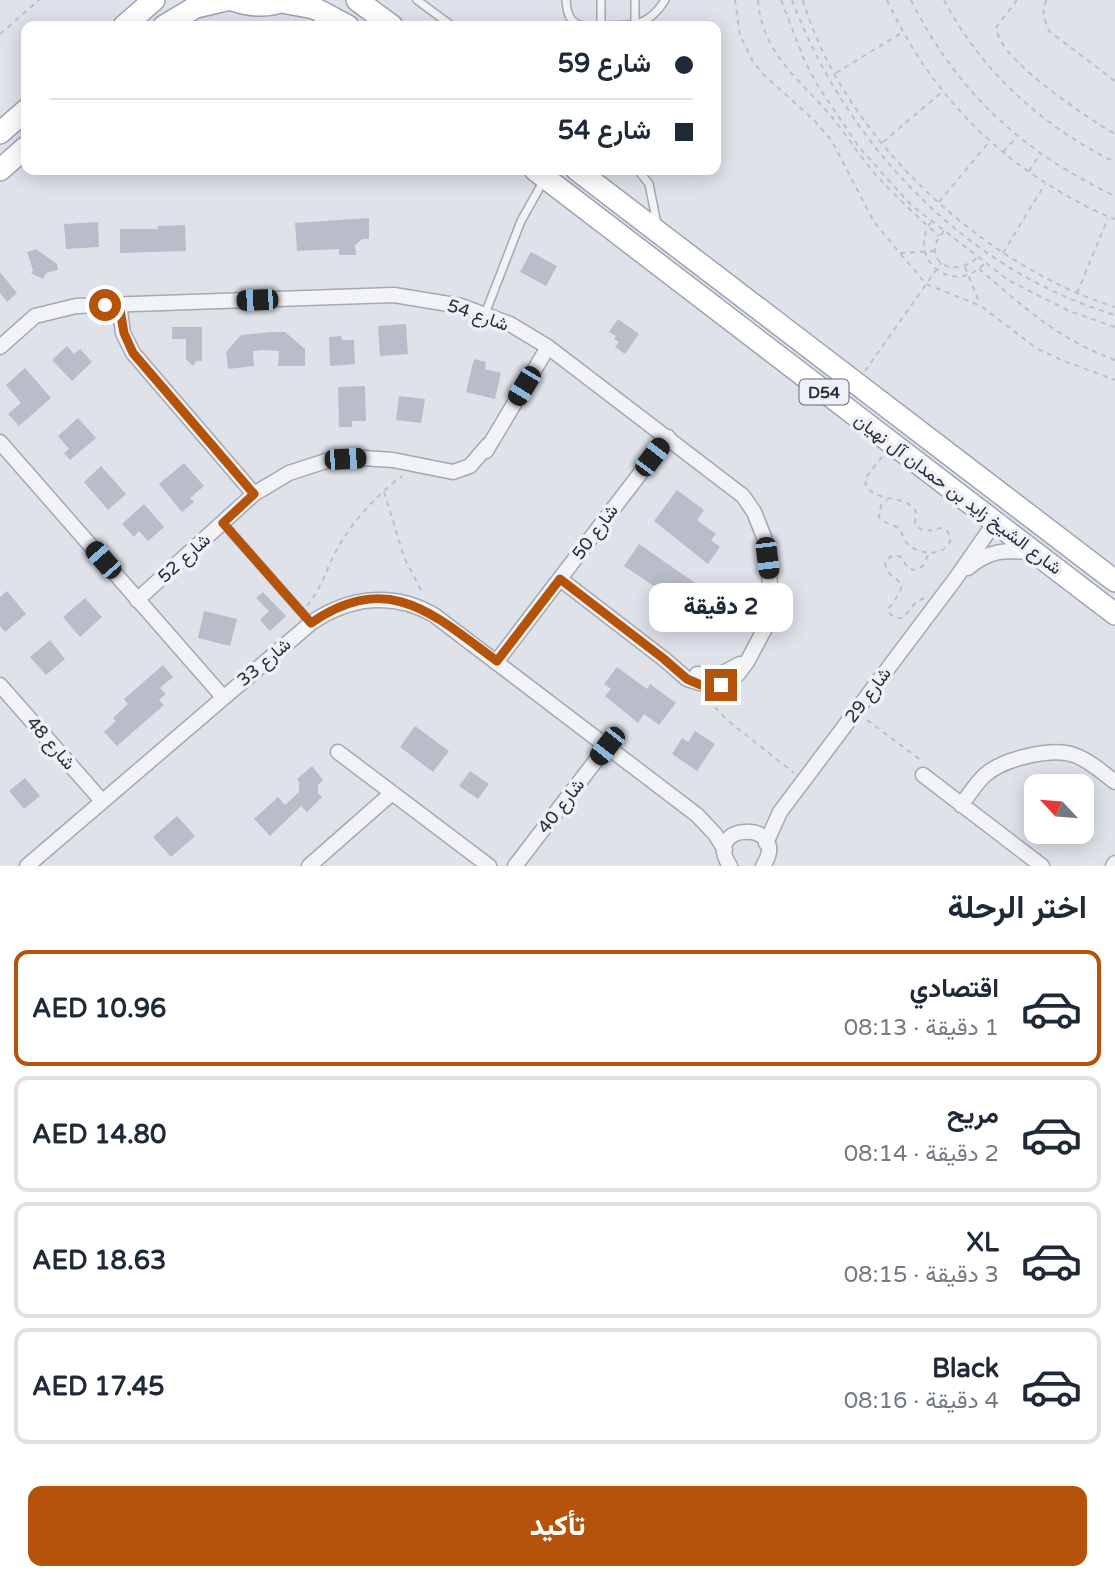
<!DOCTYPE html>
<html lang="ar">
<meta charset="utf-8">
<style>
:root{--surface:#fff;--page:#f2f2f3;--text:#1f2937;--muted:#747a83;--line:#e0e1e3;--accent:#b45309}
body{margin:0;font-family:"Varela Round",Vazirmatn,sans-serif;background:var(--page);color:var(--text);direction:rtl;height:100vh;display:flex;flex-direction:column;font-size:26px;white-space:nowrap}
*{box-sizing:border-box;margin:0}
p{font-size:23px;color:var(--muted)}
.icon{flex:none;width:38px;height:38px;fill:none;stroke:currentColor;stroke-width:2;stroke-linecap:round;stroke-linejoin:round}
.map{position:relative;height:866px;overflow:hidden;direction:ltr}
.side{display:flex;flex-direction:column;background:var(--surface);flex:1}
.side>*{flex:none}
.banner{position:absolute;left:21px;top:21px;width:700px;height:154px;border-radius:14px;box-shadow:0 4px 18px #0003;direction:rtl;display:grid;align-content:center;height:154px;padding:0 28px;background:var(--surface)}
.needle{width:46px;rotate:296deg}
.tools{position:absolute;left:1024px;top:774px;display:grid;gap:14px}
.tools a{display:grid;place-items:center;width:70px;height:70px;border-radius:14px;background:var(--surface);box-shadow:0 4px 18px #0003;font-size:35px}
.end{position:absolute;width:32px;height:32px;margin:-16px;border:9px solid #b45309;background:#fff;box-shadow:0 0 0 4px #fff}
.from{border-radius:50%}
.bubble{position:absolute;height:49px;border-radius:14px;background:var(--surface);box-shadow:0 4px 18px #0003;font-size:23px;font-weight:800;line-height:49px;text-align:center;direction:rtl}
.car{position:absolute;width:21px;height:42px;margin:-21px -10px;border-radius:9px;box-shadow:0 0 5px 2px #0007;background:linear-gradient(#222 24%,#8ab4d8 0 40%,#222 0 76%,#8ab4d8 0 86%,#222 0)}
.banner b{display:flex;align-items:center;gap:24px;height:66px;font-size:26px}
.banner b+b{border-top:2px solid var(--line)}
.banner i{width:18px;height:18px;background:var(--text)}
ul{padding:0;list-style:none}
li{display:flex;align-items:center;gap:21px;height:116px;margin:0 14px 10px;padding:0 14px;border:4px solid var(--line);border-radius:14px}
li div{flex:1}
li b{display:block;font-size:26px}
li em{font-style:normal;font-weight:800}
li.selected{border-color:var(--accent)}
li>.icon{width:63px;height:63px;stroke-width:1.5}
h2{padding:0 28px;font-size:32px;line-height:84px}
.cta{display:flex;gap:14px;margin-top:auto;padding:14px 28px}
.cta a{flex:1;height:80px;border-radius:14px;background:var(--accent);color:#fff;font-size:28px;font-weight:800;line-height:80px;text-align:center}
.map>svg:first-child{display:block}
</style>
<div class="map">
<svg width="1115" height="866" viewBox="0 0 1115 866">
<rect width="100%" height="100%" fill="#dfe2e9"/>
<!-- building -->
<path fill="#b9bdc9" d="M369,218V239H362L355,245L356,255H339V249L297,251L295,223Z
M98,222L99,247L66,249L64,224Z
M185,225L186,251L120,253V229H158V226Z
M36,249L57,264L58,270L46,273L43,279L31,273L33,270L27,252Z
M531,252L557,266L546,286L520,272Z
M0,272L17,293L7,302L0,293Z
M618,319L639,334L625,354L615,347L619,342L614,339L616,336L609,332Z
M406,324L408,354L380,356L378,326Z
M172,327H202V361H196L193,366L186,359V339H172Z
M272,332H285L305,349V366H278L279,351L263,350L253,351L254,366L228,369L226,352L241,335Z
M341,336L342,340H354L355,364L330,366L329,337Z
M67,346L74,354L80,349L92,362L72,381L52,360Z
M474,359L486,362L485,369L501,373L495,399L466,392Z
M25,368L51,398L19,426L8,414L21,403L6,385Z
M365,386L366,421H352V427H339L338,387Z
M399,396L425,399L421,423L396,420Z
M78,418L96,438L70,460L64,453L69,449L58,436Z
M184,463L204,486L190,498L194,502L182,512L159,484Z
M101,466L126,494L108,510L84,482Z
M677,490L704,510L697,520L716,534L711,540L720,547L708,564L654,521Z
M144,504L164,527L148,541L139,531L134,537L122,524Z
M639,544L701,587L692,598L687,596L673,597L669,602L658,594L661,591L624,566Z
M7,591L26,614L5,632L0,626V597Z
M263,592L286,616L270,631L260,620L269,611L256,598Z
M85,598L102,617L80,637L63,617Z
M204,611L237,619L230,646L198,638Z
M50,640L65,659L46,675L30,657Z
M163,665L173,677L160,688L166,694L159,700L164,705L117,746L104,732L116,721L113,718L128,704L124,699Z
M617,667L647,689L650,684L676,703L659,725L644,714L638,723L605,696L611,689L604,684Z
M415,726L449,751L433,772L400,747Z
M695,731L715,744L697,771L672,754L682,738L688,742Z
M312,766L323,780L318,785V793L322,797L307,812L301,806L270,836L254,819L278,797L285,805L299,792V782L297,779Z
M470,771L489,784L478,799L459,786Z
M25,778L40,796L24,809L9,791Z
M177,816L195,836L171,857L153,837Z"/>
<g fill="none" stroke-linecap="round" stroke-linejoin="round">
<!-- lane casing -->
<g stroke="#a4a8b3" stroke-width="10">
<path id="lane" d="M417,0L452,26
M566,0C567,13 569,23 583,26
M601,0V26
M597,26C628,25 647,30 665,0
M635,26V0
M638,170L649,184L657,224
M485,314L521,221L544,180
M223,523L311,623"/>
</g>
<!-- street casing -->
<g stroke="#a4a8b3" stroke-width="17">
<path id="street" d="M119,304L123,333L133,353L254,494
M0,347L35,316L76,306L394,295L461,306L510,324L548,347L743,496L754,512L764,537L773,606L770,619L747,662L738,674L727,683L710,686L687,679L664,659L560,579
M0,442L223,697
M486,451L548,347
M968,568C989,550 1006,549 1033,553
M137,600L254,494L289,473L326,461L363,458L393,460L453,472L470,466L488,445
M497,661L668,437
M697,674L719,675L740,664
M0,685L102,801
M338,752L489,866
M923,775L1042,866
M961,805C969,795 976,783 985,775C1003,759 1051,747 1074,755C1089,760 1102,772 1115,782
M766,843L780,812L956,578L995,522
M27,866L311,623C349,597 393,591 434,615L697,815L715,834L725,850
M309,866L392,793
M515,866L607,746
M730,866C700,821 793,820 763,866
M1113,866L1115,863"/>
</g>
<!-- primary casing -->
<g stroke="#9ea4b6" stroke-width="24">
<path id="primary" d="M233,0C251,6 268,8 285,0
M357,0L392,26
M282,2L314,8L348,26
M124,26L154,0
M164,26L196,7L226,0
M0,133L26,110
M0,170L26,147
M535,170L1115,614
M577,170L1115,581"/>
</g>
<!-- path -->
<path stroke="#bdc0c8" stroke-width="2" stroke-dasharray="5 5" stroke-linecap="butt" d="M735,0L740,35L753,62L765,76L814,120L832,141L874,222L926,284L981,306L1036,348L1059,359L1115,380
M758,0C762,53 798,78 831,116C847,135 860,157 877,176C896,197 918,217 939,236
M781,0L803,57L816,83L859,147L910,204L1008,280L1069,311L1115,327
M792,0C846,144 965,270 1115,315
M803,0C842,135 982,266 1115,307
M887,0C924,80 981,145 1057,190C1076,201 1095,212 1115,219
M911,0C957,92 1022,152 1115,196
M944,0C981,71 1043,127 1115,162
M1017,0L997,26C992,56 1091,120 1115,134
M1046,0L1043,15L1049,31L1115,81
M0,34L39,0
M836,73L903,32
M883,142L942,92
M1003,152L1016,138
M1029,171L1041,153
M939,202L989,142
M931,222C906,259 953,297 984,264
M944,231C919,257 950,281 977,258
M900,253L935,251
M1003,253L1045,184
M965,267L980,304
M979,269C1025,308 1058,339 1115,360
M1077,293L1108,218
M865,371L941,263
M882,457L865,479L866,487C885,505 902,493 916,511L915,523C922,535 931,530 941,528L947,531L951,538C947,556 923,556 910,546C904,542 903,533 898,528C892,523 884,524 879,517L881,505L887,500
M384,492L404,557L423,594
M924,598L916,602L903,618C897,619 889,616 888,609C917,573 890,588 885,563L890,557L896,555L901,557L908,568L913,570L923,566L929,553
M307,606C321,589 326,570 336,551C352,522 375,496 402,476
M708,700L727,720L794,773
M867,720L922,761"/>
<!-- lane -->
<use href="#lane" stroke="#f2f3f7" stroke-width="7"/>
<!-- street -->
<use href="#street" stroke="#f2f3f7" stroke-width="14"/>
<!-- primary -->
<use href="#primary" stroke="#fff" stroke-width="21"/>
</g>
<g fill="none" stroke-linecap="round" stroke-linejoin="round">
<!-- route -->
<path stroke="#b45309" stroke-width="9" d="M105,305L119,304L124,333L133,353L254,494L223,523L311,623C389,569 434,615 497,661L560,579L664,659L687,679L701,685H721"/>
</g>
<g text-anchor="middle" stroke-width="7" stroke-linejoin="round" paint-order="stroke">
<!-- shield labels -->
<rect fill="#eff1f7" stroke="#636878" stroke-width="2" x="799.5" y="379.5" width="49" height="25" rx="5"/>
<g font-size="16" font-weight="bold" fill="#272d41">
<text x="824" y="398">D54</text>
</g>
<!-- street labels -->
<g font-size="18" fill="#272d41" stroke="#eff1f7">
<text transform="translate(478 315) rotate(19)" y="6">شارع 54</text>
<text transform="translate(958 494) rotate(37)" y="6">شارع الشيخ زايد بن حمدان آل نهيان</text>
<text transform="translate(595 532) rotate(-53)" y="6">شارع 50</text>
<text transform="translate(184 558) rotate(-42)" y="6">شارع 52</text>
<text transform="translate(264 662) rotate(-40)" y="6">شارع 33</text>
<text transform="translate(868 695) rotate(-53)" y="6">شارع 29</text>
<text transform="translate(51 743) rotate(49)" y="6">شارع 48</text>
<text transform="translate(561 806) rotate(-52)" y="6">شارع 40</text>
</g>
</g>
</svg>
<div class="tools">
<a><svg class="needle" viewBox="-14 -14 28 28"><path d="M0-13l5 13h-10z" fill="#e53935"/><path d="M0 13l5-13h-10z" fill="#747a83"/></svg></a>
</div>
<i class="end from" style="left:105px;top:305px"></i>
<i class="end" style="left:721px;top:685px"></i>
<div class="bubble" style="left:649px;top:583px;width:144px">2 دقيقة</div>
<i class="car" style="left:257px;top:300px;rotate:268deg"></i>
<i class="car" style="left:524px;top:386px;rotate:211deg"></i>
<i class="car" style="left:652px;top:457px;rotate:37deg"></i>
<i class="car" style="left:345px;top:459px;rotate:87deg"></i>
<i class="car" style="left:767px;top:558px;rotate:173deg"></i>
<i class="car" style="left:103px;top:560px;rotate:319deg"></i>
<i class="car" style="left:607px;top:746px;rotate:218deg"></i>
<div class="banner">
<b><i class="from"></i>شارع 59</b>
<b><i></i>شارع 54</b>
</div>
</div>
<section class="side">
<h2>اختر الرحلة</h2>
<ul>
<li class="selected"><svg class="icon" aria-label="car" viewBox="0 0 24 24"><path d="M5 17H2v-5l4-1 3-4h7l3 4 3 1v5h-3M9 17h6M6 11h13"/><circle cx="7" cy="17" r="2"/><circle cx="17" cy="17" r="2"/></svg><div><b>اقتصادي</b><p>1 دقيقة · 08:13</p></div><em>AED 10.96</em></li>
<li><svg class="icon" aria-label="car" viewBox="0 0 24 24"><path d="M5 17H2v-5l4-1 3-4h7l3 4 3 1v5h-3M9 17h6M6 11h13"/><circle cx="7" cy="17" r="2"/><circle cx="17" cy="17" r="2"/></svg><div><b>مريح</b><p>2 دقيقة · 08:14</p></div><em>AED 14.80</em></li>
<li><svg class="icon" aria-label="car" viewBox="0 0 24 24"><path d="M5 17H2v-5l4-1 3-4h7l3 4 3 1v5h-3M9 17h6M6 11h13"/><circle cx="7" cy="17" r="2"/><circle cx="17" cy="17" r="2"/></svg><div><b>XL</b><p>3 دقيقة · 08:15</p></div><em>AED 18.63</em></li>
<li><svg class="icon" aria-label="car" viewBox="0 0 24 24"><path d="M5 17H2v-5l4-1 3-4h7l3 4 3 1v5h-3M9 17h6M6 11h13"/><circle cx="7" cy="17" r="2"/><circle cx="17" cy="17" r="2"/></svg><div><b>Black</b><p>4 دقيقة · 08:16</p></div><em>AED 17.45</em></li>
</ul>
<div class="cta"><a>تأكيد</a></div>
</section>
